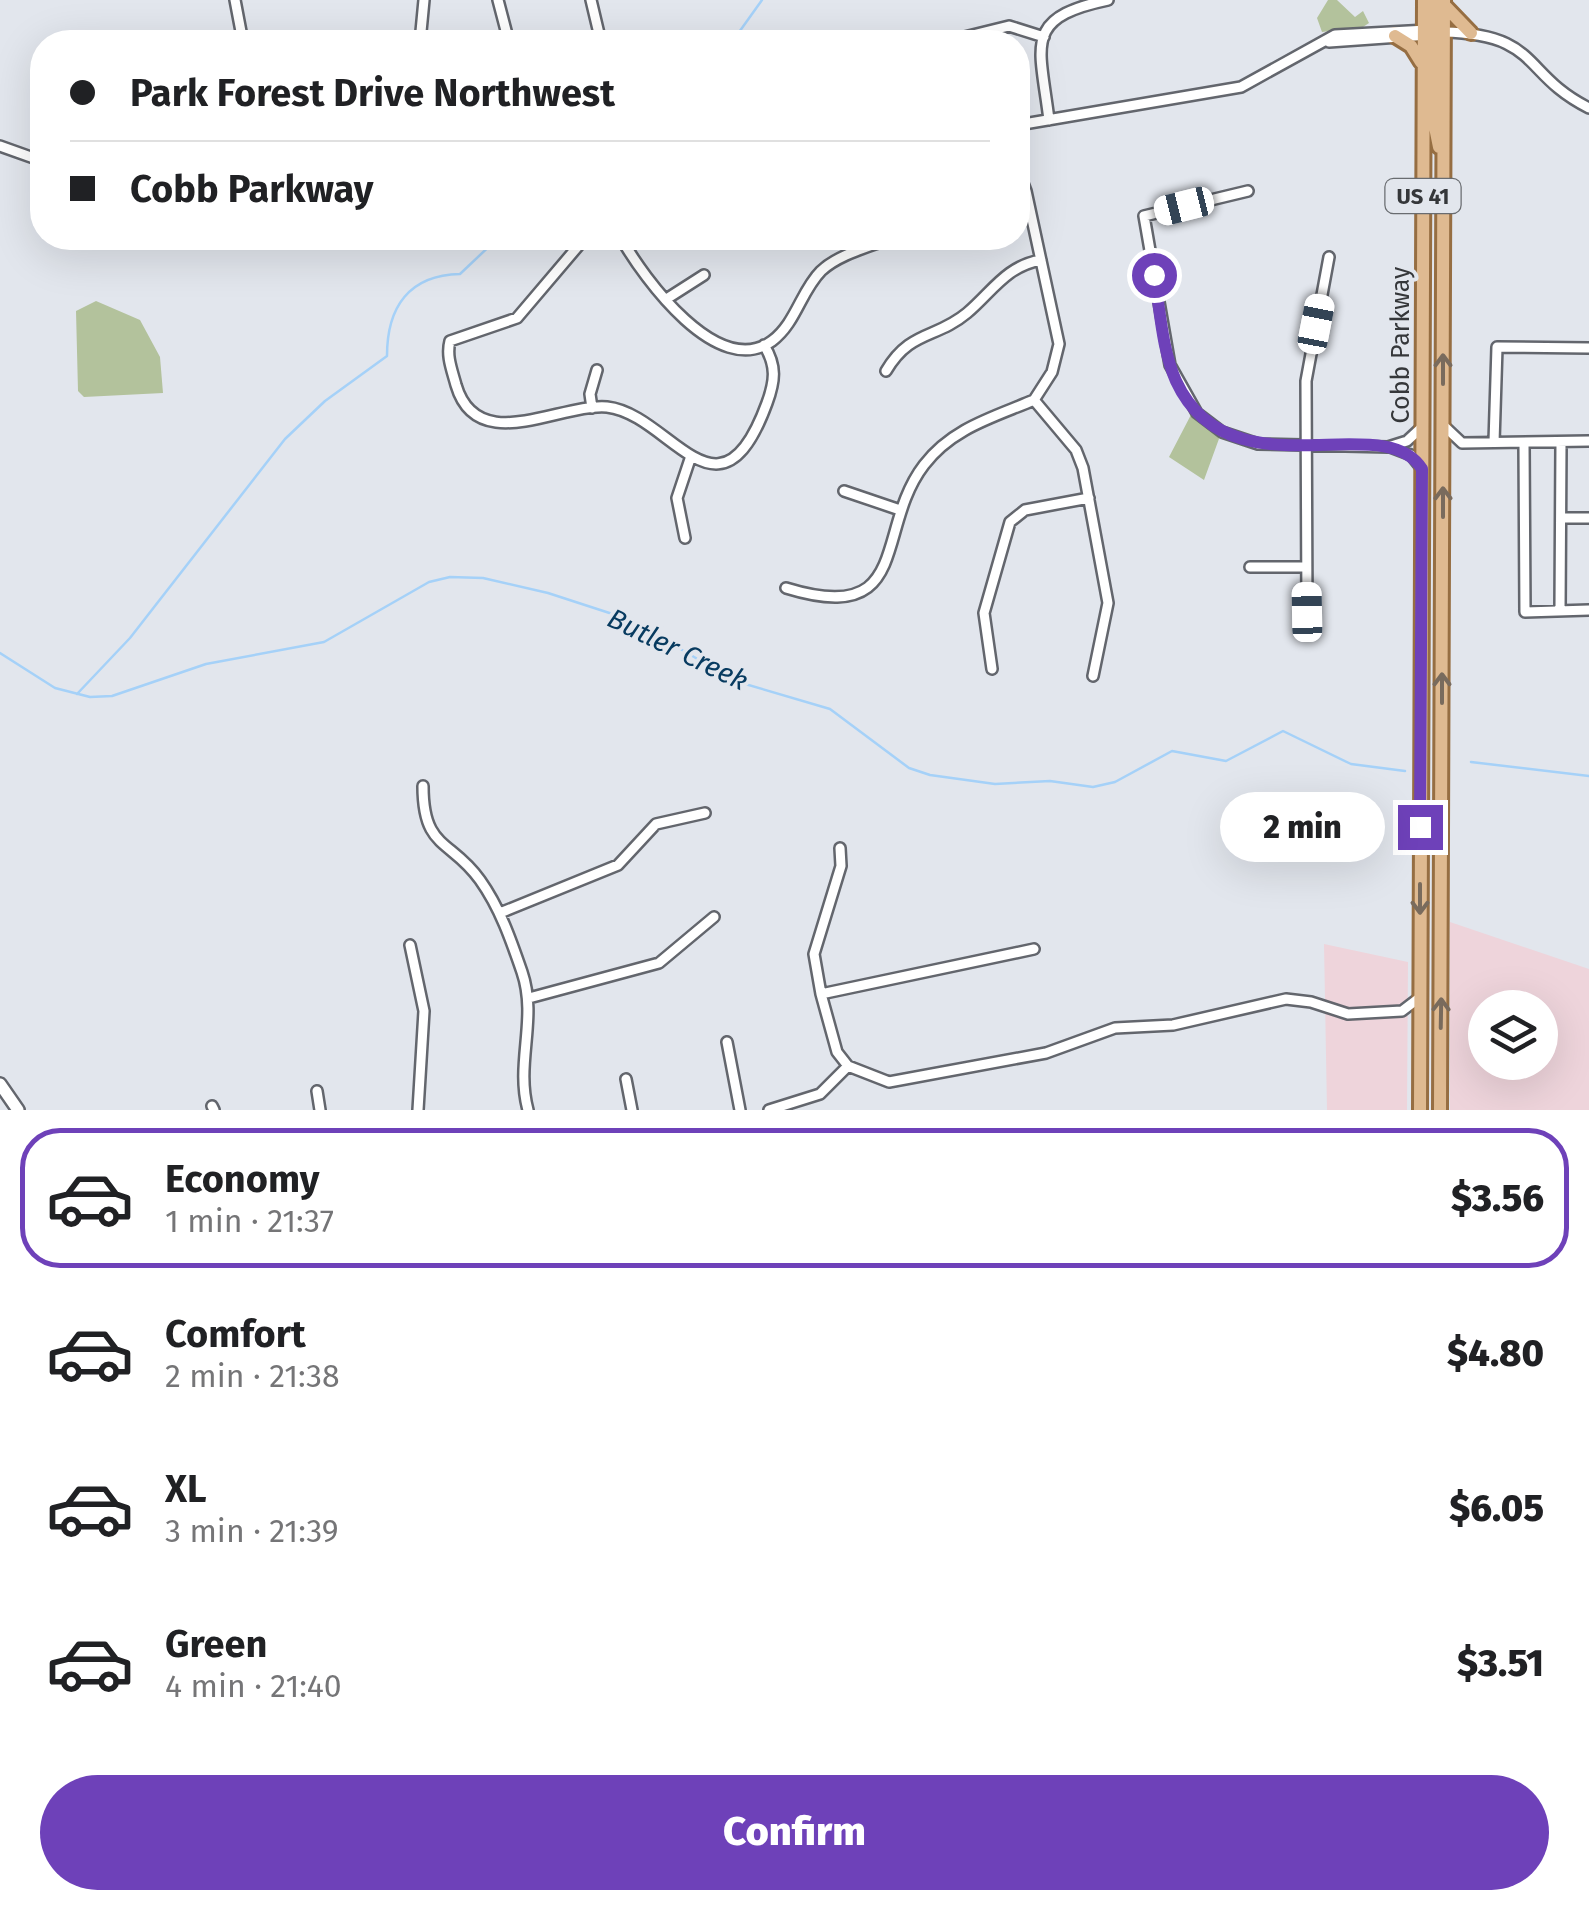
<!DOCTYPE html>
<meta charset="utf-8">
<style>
:root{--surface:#fff;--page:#f6f6f6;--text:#202124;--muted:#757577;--line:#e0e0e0;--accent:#6e41b9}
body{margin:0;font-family:"Fira Sans",sans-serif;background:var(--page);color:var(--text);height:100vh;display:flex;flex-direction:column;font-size:38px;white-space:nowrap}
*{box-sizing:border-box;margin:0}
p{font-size:32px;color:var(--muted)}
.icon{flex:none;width:55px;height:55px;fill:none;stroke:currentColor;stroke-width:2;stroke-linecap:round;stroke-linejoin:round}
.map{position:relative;height:1110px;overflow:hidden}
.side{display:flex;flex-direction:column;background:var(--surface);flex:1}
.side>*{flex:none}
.top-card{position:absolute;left:30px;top:30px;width:1000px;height:220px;border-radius:40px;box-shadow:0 10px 40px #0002;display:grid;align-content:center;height:220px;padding:0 40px;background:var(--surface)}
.controls{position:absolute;left:1468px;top:990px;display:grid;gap:20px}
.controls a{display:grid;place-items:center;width:90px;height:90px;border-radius:50%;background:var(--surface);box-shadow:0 10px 40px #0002;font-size:50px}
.end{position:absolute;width:45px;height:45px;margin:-22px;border:12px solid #6e41b9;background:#fff;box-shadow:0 0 0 5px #fff}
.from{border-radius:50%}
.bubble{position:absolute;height:70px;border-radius:35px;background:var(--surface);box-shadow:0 10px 40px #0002;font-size:32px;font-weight:800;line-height:70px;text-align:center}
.car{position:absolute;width:30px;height:60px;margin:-30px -15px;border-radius:12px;box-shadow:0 0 8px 2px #0007;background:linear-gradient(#fff 24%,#345 0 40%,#fff 0 76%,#345 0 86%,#fff 0)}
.top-card b{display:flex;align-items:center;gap:35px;height:95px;font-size:38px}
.top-card b+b{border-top:2px solid var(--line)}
.top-card i{width:25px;height:25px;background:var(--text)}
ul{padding:18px 0 0;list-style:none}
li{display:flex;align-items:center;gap:30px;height:140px;margin:0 20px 15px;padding:0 20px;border:5px solid transparent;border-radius:40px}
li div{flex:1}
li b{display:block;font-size:38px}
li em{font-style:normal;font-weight:800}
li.current{border-color:var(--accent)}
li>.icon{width:90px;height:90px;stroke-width:1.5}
.action{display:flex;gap:20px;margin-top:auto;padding:20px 40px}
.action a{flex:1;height:115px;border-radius:60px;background:var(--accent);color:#fff;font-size:40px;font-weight:800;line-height:115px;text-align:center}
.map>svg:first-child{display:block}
</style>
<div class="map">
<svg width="1589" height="1110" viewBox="0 0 1589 1110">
<rect width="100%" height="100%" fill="#e2e6ed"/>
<!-- commercial -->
<path fill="#eed4db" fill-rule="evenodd" d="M1450,922L1589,969V1110H1450ZM1485,1008H1540V1062H1485Z
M1324,944L1408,962L1407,1110H1327Z"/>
<!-- green -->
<path fill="#b3c29c" d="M1328,0H1337L1355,17L1363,11L1369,23L1363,27L1322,32L1317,18Z
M96,301L140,320L160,357L163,393L84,397L78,391L76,311Z
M1194,409L1220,436L1204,480L1169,457Z"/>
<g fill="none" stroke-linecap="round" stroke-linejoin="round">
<!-- stream -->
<path stroke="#a5d1f8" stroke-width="2.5" d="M732,42L762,0
M0,653L55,688L90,697L112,696L206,664L324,642L429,582L450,577L483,578L548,593L631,620L735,681L830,709L909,768L930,775L995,784L1050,781L1093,787L1115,782L1172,751L1226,761L1283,731L1351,764L1405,771
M77,694L130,638L285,439L325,401L387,356C387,307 409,275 460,274L498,238
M1471,762L1589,776"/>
<!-- street casing -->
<g stroke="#63666d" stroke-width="14">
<path id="street" d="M235,0L243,42
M498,0L509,42
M591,0L601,42
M1443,32C1541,34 1521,74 1589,108
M420,42L424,0
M944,42L1009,26L1044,37
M1329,42L1428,35
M1049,120C1040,45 1022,18 1108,0
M1018,125L1241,87L1335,35L1427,30
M0,146L42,161
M1018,170L1026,191L1059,344L1052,372L1034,400
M1248,191L1144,216L1170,365L1197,413L1222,432L1258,444L1388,447L1407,441L1421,428
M585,238L517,318L450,341C446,356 452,370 456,385C477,457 560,403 607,407C671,414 719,534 767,403C775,381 777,366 764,345
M621,238C644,279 718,380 772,341C796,323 801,291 821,271C839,254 869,247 892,238
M668,298L704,275
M886,371C910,330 936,339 967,313C992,292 1006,266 1041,260
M1034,400L1076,450L1083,468L1108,603L1093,676
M592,408L590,394L597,370
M1444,426L1462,443L1589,441
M1494,442L1497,347L1589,348
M1524,444L1525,612L1589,610
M1390,447L1411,455L1422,469
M844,491L900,510
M1561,518H1589
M685,538L677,498L690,459
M1250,567H1306
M786,588C913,627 874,530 924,465C952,428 994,417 1034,400
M1560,611L1561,444
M1314,631L1307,611L1306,381L1329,257
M992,669L984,613L1010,522L1025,510L1089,498
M423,786C423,850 451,839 480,880C500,908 511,940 522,972C538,1019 515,1063 528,1110
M840,848L841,866L814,954L821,994L837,1052L848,1066L889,1082L1046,1053L1115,1028L1173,1025L1286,999L1311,1002L1348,1014L1402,1011L1419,998
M500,913L618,865L656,824L705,813
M410,945L424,1011L418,1110
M821,994L1034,949
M529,998L659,963L714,917
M727,1042L740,1110
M626,1079L632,1110
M317,1091L320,1110
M212,1106L214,1110
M769,1110L820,1094L848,1066"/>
</g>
<!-- secondary casing -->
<g stroke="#63666d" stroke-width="16">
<path id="secondary" d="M0,1084L18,1110"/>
</g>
<!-- primary casing -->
<g stroke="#966e42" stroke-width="18">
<path id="primary" d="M1434,0V122L1439,147
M1446,7L1471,33
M1395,36L1411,46L1421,62
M1420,1110L1424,0
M1440,1110L1444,0"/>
</g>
<!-- street -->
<use href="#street" stroke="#fff" stroke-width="9"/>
<!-- secondary -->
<use href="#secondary" stroke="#fff" stroke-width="11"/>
<!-- primary -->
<use href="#primary" stroke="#dfba91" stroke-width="12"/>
</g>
<!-- one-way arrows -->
<defs><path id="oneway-shaft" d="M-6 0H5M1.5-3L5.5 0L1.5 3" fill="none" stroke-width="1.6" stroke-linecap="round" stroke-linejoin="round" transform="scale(2.5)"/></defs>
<g stroke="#796b5d">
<use href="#oneway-shaft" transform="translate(1443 369) rotate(-90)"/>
<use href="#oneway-shaft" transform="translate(1443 502) rotate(-90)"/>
<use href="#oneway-shaft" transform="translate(1442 688) rotate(-90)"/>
<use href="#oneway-shaft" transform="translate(1420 899) rotate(90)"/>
<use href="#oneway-shaft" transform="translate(1441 1013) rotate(-89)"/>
</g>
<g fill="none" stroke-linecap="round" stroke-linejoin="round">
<!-- route -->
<path stroke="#6e41b9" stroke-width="12" d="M1154,275C1160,309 1162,350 1176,381C1230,498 1383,406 1422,469L1420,827"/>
</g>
<g text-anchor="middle" stroke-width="8" stroke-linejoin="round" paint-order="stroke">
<!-- shield labels -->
<rect fill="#e2e6ed" stroke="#696c70" stroke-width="2.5" x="1385.5" y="179" width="75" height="34" rx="8"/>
<g font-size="22" font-weight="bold" fill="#35373a">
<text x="1423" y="204">US 41</text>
</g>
<!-- street labels -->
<g font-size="25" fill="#35373a" stroke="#e2e6ed">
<text transform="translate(1400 345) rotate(-90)" y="9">Cobb Parkway</text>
</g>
<!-- water labels -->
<g font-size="28" font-style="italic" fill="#083b60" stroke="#e2e6ed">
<text transform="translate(678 649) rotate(26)" y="10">Butler Creek</text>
</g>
</g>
</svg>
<div class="controls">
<a><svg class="icon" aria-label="layers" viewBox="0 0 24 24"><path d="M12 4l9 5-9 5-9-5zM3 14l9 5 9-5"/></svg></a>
</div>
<i class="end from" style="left:1154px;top:275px"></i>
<i class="end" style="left:1420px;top:827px"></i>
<div class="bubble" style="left:1220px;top:792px;width:165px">2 min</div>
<i class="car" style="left:1184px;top:206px;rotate:256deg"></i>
<i class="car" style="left:1316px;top:324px;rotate:11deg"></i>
<i class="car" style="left:1307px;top:612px;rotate:359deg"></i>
<div class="top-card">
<b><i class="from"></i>Park Forest Drive Northwest</b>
<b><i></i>Cobb Parkway</b>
</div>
</div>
<section class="side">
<ul>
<li class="current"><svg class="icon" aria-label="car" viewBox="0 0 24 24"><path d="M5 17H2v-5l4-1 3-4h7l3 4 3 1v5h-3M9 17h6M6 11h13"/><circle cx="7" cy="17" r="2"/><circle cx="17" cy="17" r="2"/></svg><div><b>Economy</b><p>1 min · 21:37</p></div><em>$3.56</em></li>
<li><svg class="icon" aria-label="car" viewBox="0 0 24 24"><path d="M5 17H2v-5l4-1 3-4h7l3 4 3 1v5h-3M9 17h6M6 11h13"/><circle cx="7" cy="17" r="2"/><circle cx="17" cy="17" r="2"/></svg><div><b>Comfort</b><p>2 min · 21:38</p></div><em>$4.80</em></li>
<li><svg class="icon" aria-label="car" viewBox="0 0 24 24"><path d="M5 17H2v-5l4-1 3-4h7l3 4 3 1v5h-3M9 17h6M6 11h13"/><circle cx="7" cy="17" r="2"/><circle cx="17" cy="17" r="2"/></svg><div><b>XL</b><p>3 min · 21:39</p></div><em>$6.05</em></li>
<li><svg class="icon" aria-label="car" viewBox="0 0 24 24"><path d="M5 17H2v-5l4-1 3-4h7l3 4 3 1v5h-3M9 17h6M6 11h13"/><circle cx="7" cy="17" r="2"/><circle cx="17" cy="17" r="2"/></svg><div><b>Green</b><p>4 min · 21:40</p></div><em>$3.51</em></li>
</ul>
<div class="action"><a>Confirm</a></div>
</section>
